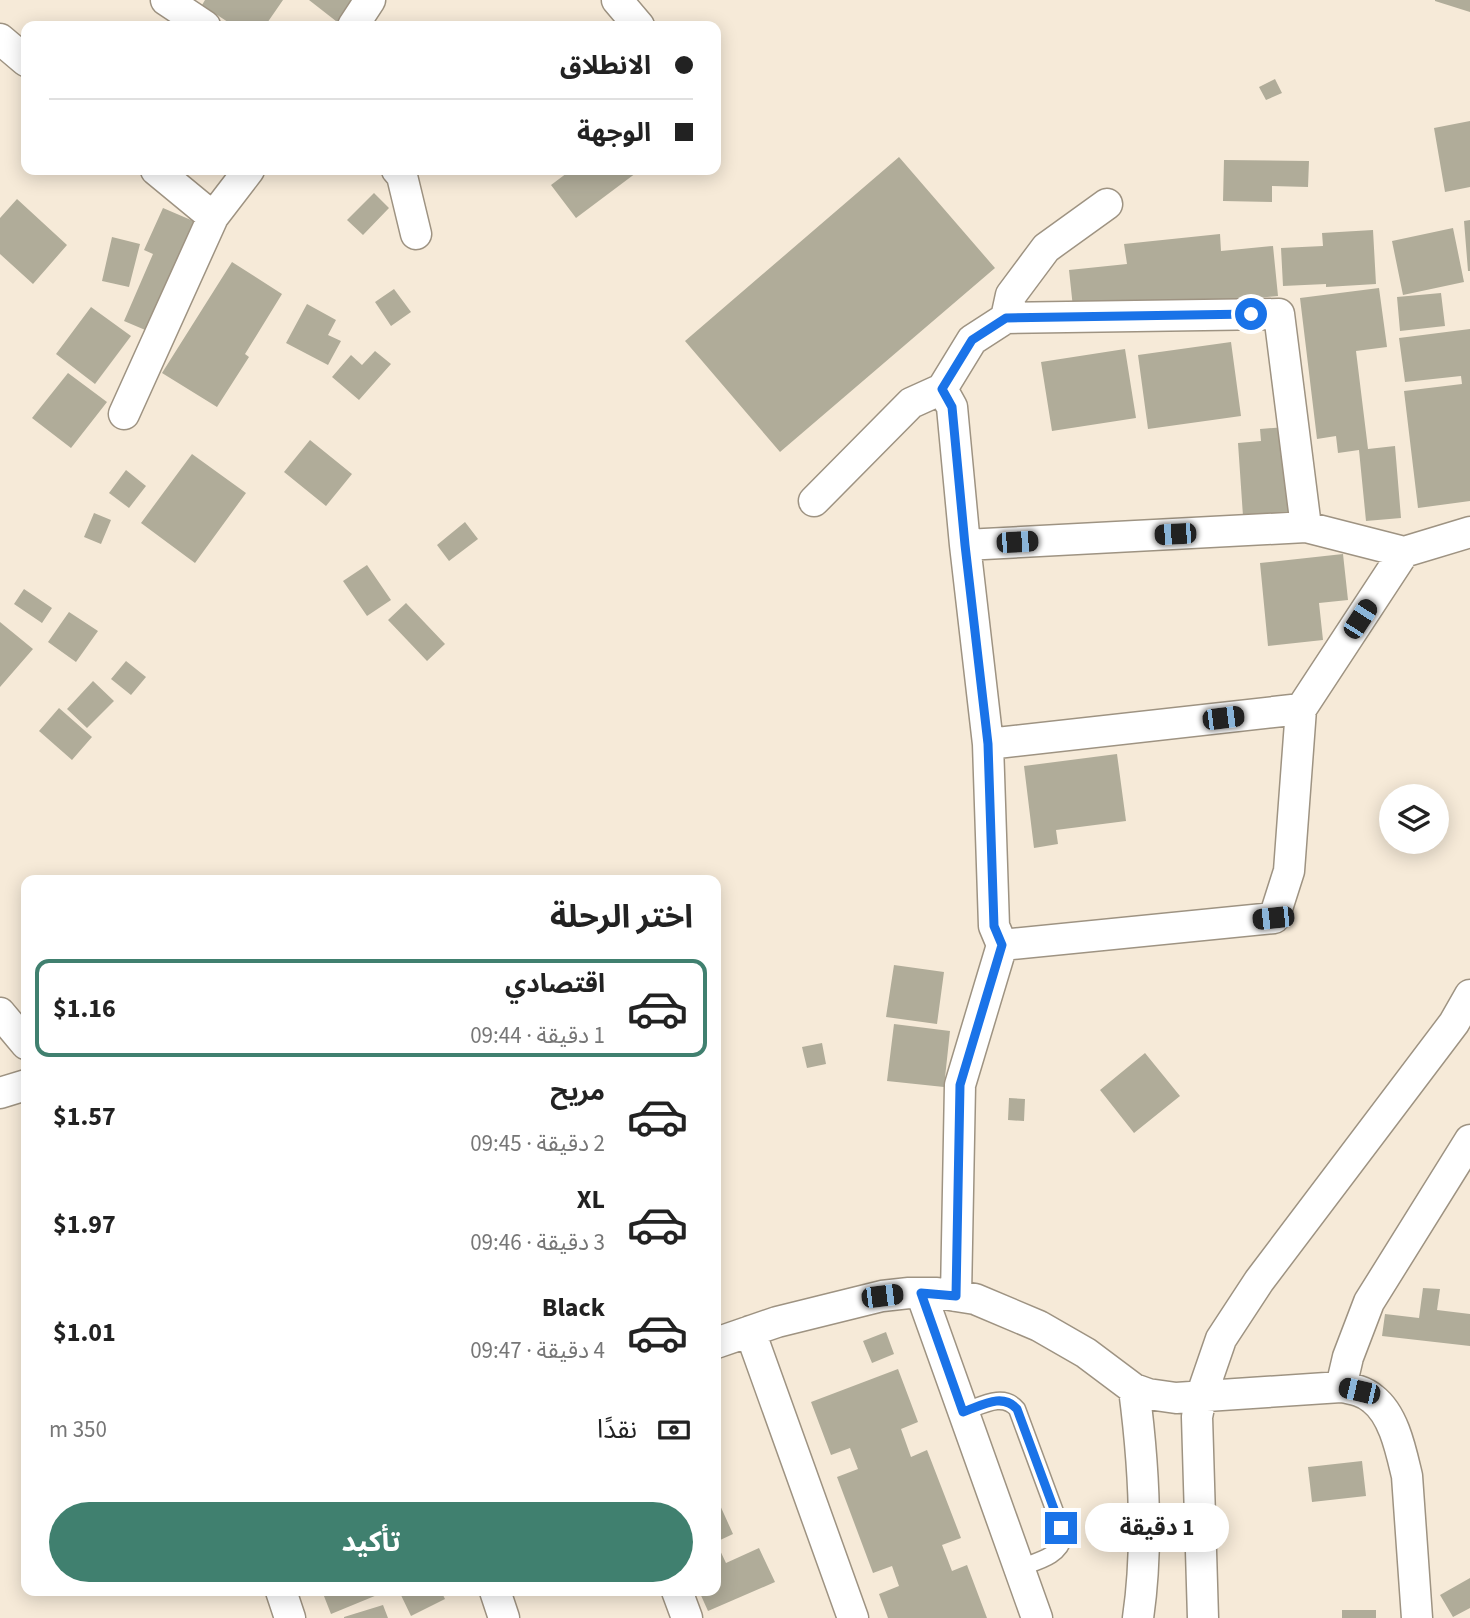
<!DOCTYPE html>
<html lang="ar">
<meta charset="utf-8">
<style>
:root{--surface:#fff;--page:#f6f6f6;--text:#222;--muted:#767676;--line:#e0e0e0;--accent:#40806f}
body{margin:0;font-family:"Source Sans 3","Noto Sans Arabic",sans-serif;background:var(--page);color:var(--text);direction:rtl;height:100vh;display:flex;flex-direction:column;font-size:26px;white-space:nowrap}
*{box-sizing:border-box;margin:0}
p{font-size:23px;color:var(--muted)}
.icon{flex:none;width:38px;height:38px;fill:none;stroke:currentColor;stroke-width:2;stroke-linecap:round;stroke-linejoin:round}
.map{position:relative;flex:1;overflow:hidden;direction:ltr}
.drawer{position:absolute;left:21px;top:875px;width:700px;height:721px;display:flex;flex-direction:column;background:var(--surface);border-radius:14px;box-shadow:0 4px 18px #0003;direction:rtl}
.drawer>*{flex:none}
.hud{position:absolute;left:21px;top:21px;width:700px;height:154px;border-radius:14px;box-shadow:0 4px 18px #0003;direction:rtl;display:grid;align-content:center;height:154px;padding:0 28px;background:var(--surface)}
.fabs{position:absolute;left:1379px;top:784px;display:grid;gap:14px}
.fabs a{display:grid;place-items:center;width:70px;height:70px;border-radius:50%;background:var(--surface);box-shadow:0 4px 18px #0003;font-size:35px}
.end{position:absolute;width:32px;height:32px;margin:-16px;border:9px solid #1a73e8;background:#fff;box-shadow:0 0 0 4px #fff}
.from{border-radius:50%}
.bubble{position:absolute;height:49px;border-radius:24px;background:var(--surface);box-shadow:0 4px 18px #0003;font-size:23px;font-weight:700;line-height:49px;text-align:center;direction:rtl}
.car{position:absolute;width:21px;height:42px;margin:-21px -10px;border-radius:9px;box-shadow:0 0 5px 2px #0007;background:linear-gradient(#222 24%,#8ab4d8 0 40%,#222 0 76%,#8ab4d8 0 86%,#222 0)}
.hud b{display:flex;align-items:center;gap:24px;height:66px;font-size:26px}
.hud b+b{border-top:2px solid var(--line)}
.hud i{width:18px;height:18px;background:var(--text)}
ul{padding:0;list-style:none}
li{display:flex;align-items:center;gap:21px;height:98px;margin:0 14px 10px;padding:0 14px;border:4px solid transparent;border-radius:14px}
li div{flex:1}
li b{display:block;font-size:26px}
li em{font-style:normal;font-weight:700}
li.on{border-color:var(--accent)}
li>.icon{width:63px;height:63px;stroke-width:1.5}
h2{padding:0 28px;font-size:32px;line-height:84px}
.pay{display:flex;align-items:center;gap:18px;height:77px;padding:0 28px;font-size:26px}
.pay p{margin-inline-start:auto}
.action{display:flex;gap:14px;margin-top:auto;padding:14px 28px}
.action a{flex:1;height:80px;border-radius:42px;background:var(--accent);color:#fff;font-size:28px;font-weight:700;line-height:80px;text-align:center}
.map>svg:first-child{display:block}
</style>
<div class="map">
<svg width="1470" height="1618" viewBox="0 0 1470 1618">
<rect width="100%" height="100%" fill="#f6ead8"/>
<!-- building -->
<path fill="#b0ac99" d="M205,0H283L265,26H234L202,5Z
M309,0H361L341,25Z
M1435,0H1470V12L1435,1Z
M1275,79L1282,93L1266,100L1259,87Z
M1470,121V187L1445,192L1434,128Z
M899,157L995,268L780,452L685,341Z
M1224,160L1309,161L1308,187L1272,186V202L1223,201Z
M571,170H640L576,218L551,185Z
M374,193L389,208L363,235L347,220Z
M17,199L67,245L33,284L0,254V218Z
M163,208L198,223L150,332L124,321L153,254L144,250Z
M1470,220V271H1468L1464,221Z
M1453,228L1464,282L1403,295L1392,241Z
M1373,230L1376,284L1326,287V284L1283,286L1281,248L1323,246L1322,233Z
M1220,234L1221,251L1273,246L1278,296L1074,317L1069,270L1127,264L1124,244Z
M112,237L140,244L129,287L102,281Z
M232,262L282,294L245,354L249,357L217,407L162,373Z
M1379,288L1387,347L1356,351L1368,449L1395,446L1401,518L1366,521L1359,450L1338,453L1336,436L1317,439L1300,298Z
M394,289L411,312L391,326L375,302Z
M1441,293L1445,326L1400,331L1397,297Z
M307,304L336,320L328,335L341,341L328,365L286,343Z
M91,307L131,336L95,384L56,354Z
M1470,329V501L1418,508L1404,391L1462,384L1461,376L1405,382L1399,338Z
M1231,342L1241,416L1148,429L1138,355Z
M1125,349L1136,418L1052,431L1041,362Z
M375,351L391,364L359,400L332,377L351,355L362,365Z
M68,373L107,402L71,448L32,418Z
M1286,427L1292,512L1243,516L1238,443L1261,441L1260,429Z
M310,440L352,474L326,506L284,472Z
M192,454L246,493L195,563L141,523Z
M126,470L146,486L129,508L109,493Z
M94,513L111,520L101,544L84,537Z
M465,522L478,539L449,561L437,545Z
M1343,554L1348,600L1319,603L1323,640L1268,646L1260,563Z
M367,565L391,600L367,616L343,581Z
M24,589L52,608L42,623L14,604Z
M406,603L445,644L427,661L388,620Z
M69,612L98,631L76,662L48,642Z
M0,622L33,649L0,687Z
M126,661L146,677L131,695L111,679Z
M93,681L114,701L87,728L67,709Z
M59,708L92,737L72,760L39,731Z
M1117,754L1126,821L1056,830L1058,844L1034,848L1024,766Z
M894,965L944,972L937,1024L886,1017Z
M894,1024L950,1031L944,1087L887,1081Z
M822,1043L826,1064L807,1068L802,1047Z
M1145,1053L1180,1096L1134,1133L1100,1090Z
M1009,1098L1025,1099L1024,1121L1008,1120Z
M1423,1288L1440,1289L1437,1310L1470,1314V1346L1382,1336L1385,1314L1419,1318Z
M886,1332L894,1354L872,1363L863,1341Z
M898,1369L918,1422L901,1429L911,1457L927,1450L961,1538L942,1545L952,1571L967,1565L987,1618H888L879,1594L899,1586L892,1566L873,1573L837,1477L858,1469L850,1448L831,1455L811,1402Z
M1362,1461L1366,1496L1312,1502L1308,1467Z
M719,1503L733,1534L716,1542V1505Z
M716,1542L726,1563L759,1548L775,1582L708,1611L699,1591H716Z
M1470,1578V1608L1453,1617L1440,1595Z
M322,1591H381L382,1593L331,1614Z
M399,1591H441L445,1599L411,1616Z
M383,1605L388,1618H344V1617Z
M1342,1610H1376V1618H1342Z"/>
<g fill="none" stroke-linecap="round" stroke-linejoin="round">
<!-- lane casing -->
<g stroke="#9e9382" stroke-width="19">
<path id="lane" d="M963,1412C981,1406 1003,1392 1017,1409L1064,1536C1060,1557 1037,1561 1019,1568"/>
</g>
<!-- street casing -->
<g stroke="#9e9382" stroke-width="33">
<path id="street" d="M166,0L205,26
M617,0L639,26
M353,26L370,0
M0,39L26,61
M156,170L213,217
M397,170L402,176L416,234
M1006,318L1011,295L1046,248L1107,204
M942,389L952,407L965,545L988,744L994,926L1002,945L960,1085L956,1296
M124,414L213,217L249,170
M814,501L911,403L942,389L972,340L1006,318L1279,314L1306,527
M965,545L1306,527L1404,552L1470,532
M988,744L1301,709
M1002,945L1274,918L1289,871L1301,709L1404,552
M0,1013L26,1044
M0,1093L26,1085
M921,1293L1037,1618
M750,1331L853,1618
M716,1343L777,1322L882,1296L909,1293H937L975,1299L1039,1326L1086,1353L1134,1389L1148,1394L1176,1398L1341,1387C1353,1389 1364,1391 1373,1399C1394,1415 1401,1451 1407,1476L1417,1618
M1341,1387L1348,1357L1369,1302L1470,1140
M1134,1389C1144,1465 1149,1543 1138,1618
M281,1591L290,1618
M495,1591L504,1618
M677,1591L687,1618
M1203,1618L1197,1417L1201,1397L1221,1339L1259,1281L1454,1023L1470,995"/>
</g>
<!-- lane -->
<use href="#lane" stroke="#fff" stroke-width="16"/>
<!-- street -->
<use href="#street" stroke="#fff" stroke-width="30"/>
</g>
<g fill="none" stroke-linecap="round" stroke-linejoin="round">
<!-- route -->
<path stroke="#1a73e8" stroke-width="9" d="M1061,1528L1017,1409C1002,1392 981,1406 963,1412L921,1293L956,1296L960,1085L1002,945L994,926L988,744L965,545L952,407L942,389L972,340L1006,318L1251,314"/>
</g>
</svg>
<div class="fabs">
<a><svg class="icon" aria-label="layers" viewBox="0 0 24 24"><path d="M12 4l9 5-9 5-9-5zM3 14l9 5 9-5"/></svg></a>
</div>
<i class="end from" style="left:1251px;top:314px"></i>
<i class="end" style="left:1061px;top:1528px"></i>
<div class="bubble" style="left:1085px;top:1503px;width:144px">1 دقيقة</div>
<i class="car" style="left:1175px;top:534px;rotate:267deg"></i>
<i class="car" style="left:1017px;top:542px;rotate:87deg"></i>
<i class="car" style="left:1360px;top:619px;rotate:33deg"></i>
<i class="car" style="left:1223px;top:718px;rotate:83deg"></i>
<i class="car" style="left:1273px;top:918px;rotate:264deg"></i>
<i class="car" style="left:882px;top:1296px;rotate:83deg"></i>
<i class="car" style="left:1359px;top:1391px;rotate:283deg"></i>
<div class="hud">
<b><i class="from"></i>الانطلاق</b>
<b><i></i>الوجهة</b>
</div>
<section class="drawer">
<h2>اختر الرحلة</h2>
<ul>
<li class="on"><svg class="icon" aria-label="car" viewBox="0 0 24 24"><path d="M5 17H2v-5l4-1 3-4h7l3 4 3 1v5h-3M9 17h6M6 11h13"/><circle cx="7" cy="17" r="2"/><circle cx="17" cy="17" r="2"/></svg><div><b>اقتصادي</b><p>1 دقيقة · 09:44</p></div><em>$1.16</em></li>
<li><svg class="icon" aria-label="car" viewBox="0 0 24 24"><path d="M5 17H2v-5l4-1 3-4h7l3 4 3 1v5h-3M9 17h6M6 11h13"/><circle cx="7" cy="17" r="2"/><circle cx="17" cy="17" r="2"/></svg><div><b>مريح</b><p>2 دقيقة · 09:45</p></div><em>$1.57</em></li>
<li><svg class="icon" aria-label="car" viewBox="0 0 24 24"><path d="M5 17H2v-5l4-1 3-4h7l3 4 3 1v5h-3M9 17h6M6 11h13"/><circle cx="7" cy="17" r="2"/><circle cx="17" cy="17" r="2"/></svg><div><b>XL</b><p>3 دقيقة · 09:46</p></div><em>$1.97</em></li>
<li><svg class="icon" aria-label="car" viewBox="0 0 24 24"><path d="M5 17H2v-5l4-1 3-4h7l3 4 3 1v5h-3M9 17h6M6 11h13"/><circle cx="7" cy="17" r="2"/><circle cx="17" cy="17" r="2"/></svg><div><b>Black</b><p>4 دقيقة · 09:47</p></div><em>$1.01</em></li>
</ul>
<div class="pay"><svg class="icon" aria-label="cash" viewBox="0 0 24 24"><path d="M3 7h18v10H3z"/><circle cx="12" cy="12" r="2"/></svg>نقدًا<p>350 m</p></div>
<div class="action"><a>تأكيد</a></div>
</section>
</div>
